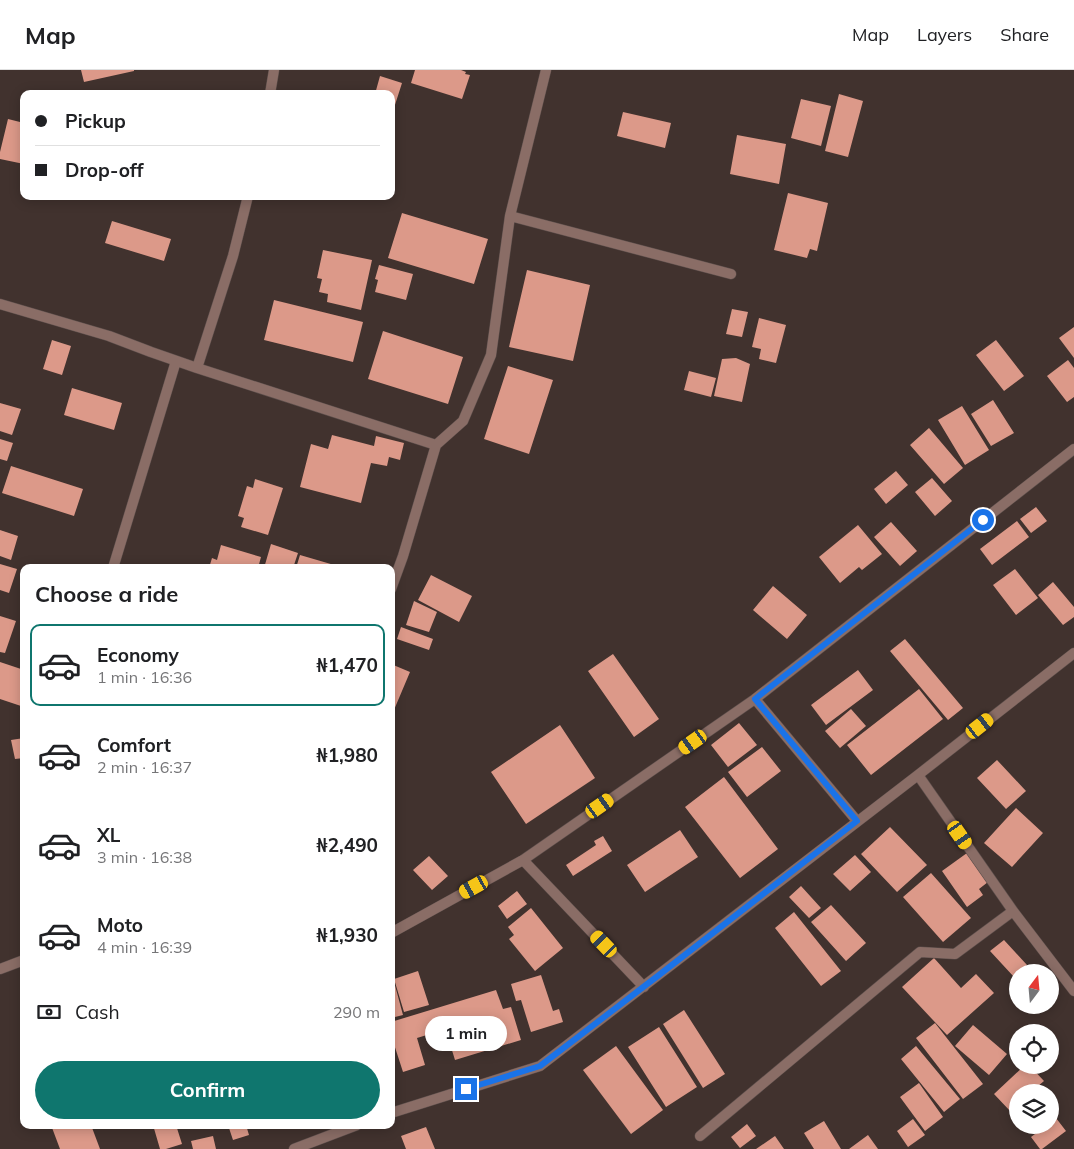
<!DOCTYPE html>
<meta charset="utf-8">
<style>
:root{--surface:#fff;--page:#f6f6f6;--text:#202124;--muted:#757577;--line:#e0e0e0;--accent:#0f766e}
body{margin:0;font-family:Mulish,sans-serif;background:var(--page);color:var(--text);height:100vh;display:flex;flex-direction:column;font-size:19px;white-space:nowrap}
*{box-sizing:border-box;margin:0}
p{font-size:16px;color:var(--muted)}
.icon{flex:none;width:28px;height:28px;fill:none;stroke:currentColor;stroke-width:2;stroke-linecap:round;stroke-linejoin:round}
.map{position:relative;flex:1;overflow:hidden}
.panel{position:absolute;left:20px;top:494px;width:375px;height:565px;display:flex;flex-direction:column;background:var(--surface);border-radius:10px;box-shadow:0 2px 12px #0003}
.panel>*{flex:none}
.hud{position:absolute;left:20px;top:20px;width:375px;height:110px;border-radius:10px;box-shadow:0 2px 12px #0003;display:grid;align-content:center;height:110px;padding:0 15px;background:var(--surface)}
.needle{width:32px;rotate:16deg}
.fabs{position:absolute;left:1009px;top:894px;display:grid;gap:10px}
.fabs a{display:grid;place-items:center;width:50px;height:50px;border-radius:50%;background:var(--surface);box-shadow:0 2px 12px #0003;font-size:25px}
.end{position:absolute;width:22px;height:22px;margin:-11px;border:6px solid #1a73e8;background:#fff;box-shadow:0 0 0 2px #fff}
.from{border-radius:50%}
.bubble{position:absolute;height:35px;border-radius:18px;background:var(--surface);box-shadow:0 2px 12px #0003;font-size:16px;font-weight:700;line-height:35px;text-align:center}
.car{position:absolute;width:15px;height:30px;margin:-15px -8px;border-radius:6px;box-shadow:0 0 4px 1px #0007;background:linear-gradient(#f5c518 24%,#345 0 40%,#f5c518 0 76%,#345 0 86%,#f5c518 0)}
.hud b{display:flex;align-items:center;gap:18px;height:48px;font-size:19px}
.hud b+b{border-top:1px solid var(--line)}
.hud i{width:12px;height:12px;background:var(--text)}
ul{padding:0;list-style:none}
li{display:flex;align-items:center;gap:15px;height:82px;margin:0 10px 8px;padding:0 5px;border:2px solid transparent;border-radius:10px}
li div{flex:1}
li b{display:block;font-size:19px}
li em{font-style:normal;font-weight:700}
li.selected{border-color:var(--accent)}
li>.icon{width:45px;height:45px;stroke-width:1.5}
h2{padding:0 15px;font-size:22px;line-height:60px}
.pay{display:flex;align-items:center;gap:12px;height:55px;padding:0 15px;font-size:19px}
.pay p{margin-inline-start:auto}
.cta{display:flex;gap:10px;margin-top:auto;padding:10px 15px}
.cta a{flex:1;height:58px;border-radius:30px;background:var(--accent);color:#fff;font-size:20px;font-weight:700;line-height:58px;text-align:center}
header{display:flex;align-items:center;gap:30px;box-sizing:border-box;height:70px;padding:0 25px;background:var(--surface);border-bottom:1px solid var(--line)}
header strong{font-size:24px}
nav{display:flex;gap:28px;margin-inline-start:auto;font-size:18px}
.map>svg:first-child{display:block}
</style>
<header>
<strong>Map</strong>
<nav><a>Map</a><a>Layers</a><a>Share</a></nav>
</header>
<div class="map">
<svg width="1074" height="1079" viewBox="0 0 1074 1079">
<rect width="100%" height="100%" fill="#41322e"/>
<!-- building -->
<path fill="#dc9989" d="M81,0H134V1L84,12Z
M415,0H461L466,2L465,4L470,5L462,29L411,13Z
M380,6L402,13L394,38L391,37V24H375Z
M839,24L863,31L848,87L825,81Z
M801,29L831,36L821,76L791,68Z
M623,42L671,53L665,78L617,66Z
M8,49L24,53V94L0,89V82Z
M737,65L786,74L779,114L730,104Z
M788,123L828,133L817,181L810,179L807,188L774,180Z
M402,143L488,169L474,214L388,188Z
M112,151L171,169L164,191L105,173Z
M323,180L372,190L361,240L327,232L328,224L319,222L322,209L317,208Z
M379,195L413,204L406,230L375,222L378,210L375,209Z
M527,200L590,215L573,291L509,277Z
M274,230L363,252L353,292L264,270Z
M732,239L748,242L742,267L726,264Z
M759,248L786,255L776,293L759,289L761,279L752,277Z
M1074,257V288L1059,268Z
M383,261L463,287L448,334L368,309Z
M52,270L71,276L62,305L43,299Z
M996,270L1024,306L1004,321L976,285Z
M736,288L750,294L742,332L714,326L722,289Z
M1068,290L1074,298V327L1067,332L1047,306Z
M508,296L553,310L529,384L484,369Z
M689,301L716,308L711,327L684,320Z
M72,318L122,333L114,360L64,345Z
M993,330L1014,363L991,376L971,344Z
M0,333L21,339L12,365L0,361Z
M962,336L989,380L965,395L938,350Z
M929,358L963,398L944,414L910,375Z
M332,365L374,376L376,366L404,373L400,390L389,387L387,396L371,393L361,433L300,417L311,374L328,379Z
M0,369L13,373L7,391L0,389Z
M11,396L83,419L74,446L2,423Z
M896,401L908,415L886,434L874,419Z
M932,408L952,431L935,446L915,422Z
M255,409L283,418L268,465L241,457L244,448L238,446L247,416L253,418Z
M1036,437L1047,451L1031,463L1020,449Z
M1017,451L1029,467L992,495L980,479Z
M891,452L917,481L900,496L874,467Z
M858,455L882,484L862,500L859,497L840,513L819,487Z
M0,460L18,466L11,490L0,486Z
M271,474L298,483L293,498H264Z
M221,475L261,487L258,498H209L212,488L217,490Z
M300,485L341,497V498H296Z
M0,494L17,499L9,523L0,520Z
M1015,499L1038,528L1016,545L993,515Z
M431,505L472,526L459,552L418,530Z
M1053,512L1074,537V547L1063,555L1038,525Z
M773,516L807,545L787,569L753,540Z
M414,531L437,542L429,562L406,555Z
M0,546L16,551L5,583L0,582Z
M401,557L433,569L429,580L397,569Z
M905,569L963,638L948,650L890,581Z
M613,584L659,649L634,667L588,601Z
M0,592L24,600V637L0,629Z
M391,594L410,602L391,647Z
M858,600L873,620L826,655L811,635Z
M919,619L943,649L871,705L847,675Z
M851,639L866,656L840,678L825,661Z
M739,653L757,675L728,697L711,675Z
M560,655L595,708L526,754L491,702Z
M24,668V688L15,689L11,670Z
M762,677L781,701L747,727L728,702Z
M997,690L1026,721L1006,739L977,708Z
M724,707L778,779L740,808L685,737Z
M1016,738L1043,763L1012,797L984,773Z
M890,757L927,795L897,822L861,784Z
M680,760L698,787L645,822L627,795Z
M603,766L612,781L573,806L566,795L596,775L594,771Z
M967,783L988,812L979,819L983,825L967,837L942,801Z
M855,785L871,802L850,821L833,804Z
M429,786L448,806L432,820L413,800Z
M931,803L971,848L943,872L903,827Z
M801,816L821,838L809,848L789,827Z
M517,821L527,834L507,849L498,836Z
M831,835L866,873L846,891L811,852Z
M531,838L563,878L535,901L509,869L514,865L508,857Z
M794,842L841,901L821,916L775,858Z
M1004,870L1027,895L1014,907L990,881Z
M934,888L961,918L976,904L994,923L947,965L902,917Z
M418,901L429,935L404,942L394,909Z
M541,905L553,941L559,939L563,952L531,962L521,930L516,931L511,914Z
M393,908L403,945L391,948V909Z
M496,920L503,939L511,937L521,970L455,990L446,961L487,949L486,947L417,968L425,995L403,1002L391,965V952Z
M684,940L725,1004L703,1018L663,954Z
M935,953L983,1014L963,1029L916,968Z
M973,955L1007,984L989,1005L955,976Z
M659,957L697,1017L666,1037L628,977Z
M616,976L663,1040L631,1064L583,1000Z
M916,976L960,1029L944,1042L901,989Z
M1025,995H1029L1044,1011L1031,1022H1018V1036L1011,1042L994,1024Z
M919,1013L943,1047L925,1061L900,1027Z
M1056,1048L1066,1061L1042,1079H1040L1031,1067L1047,1055H1050V1053Z
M913,1049L925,1065L908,1077L897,1061Z
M824,1051L841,1079H814L804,1063Z
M747,1054L756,1066L740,1078L731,1067Z
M51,1055H91L100,1079H60Z
M153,1055H176L182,1074L166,1079H160Z
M228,1055H246L249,1065L233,1070Z
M426,1057L435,1079H406L401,1066Z
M868,1065L878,1079H849Z
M213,1066L216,1079H193L191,1071Z
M775,1066L784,1079H756Z"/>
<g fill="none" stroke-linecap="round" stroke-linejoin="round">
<!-- street casing -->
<g stroke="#5d4f4c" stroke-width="11">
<path id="street" d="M270,24L274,0
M510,146L731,204
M0,234L109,266L151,282L197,298L436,375L463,351L491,285L510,146L546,0
M197,298L233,186L248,126
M113,498L176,291
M391,519L403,486L436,375
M755,629L857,751
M918,705L1013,841
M523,790L644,917
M391,863L523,790L755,629L1074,379
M0,899L24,890
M391,1043L540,996L918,705L1074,583
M700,1066L920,882L955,884L1013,841L1074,921
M294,1079L357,1055"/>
</g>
<!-- street -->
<use href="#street" stroke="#8a6d66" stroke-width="10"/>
</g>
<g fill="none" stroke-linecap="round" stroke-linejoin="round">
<!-- route -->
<path stroke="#1a73e8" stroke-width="6" d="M466,1019L540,996L659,905L857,751L755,629L983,450"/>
</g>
</svg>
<div class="fabs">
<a><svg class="needle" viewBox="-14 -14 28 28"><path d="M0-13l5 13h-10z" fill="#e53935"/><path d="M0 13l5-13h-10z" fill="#757577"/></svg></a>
<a><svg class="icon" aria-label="locate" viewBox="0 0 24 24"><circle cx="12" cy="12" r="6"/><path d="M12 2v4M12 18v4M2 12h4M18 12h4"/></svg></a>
<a><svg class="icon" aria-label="layers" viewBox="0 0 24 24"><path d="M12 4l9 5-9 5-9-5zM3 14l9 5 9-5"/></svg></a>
</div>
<i class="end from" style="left:983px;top:450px"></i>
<i class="end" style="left:466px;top:1019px"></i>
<div class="bubble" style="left:425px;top:946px;width:82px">1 min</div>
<i class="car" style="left:980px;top:656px;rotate:52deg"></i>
<i class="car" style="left:693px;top:672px;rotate:235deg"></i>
<i class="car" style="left:600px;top:736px;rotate:55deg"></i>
<i class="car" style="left:960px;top:765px;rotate:145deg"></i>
<i class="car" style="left:474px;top:817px;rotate:241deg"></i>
<i class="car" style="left:604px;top:874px;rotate:316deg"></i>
<div class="hud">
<b><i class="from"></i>Pickup</b>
<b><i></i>Drop-off</b>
</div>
<section class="panel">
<h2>Choose a ride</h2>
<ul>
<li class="selected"><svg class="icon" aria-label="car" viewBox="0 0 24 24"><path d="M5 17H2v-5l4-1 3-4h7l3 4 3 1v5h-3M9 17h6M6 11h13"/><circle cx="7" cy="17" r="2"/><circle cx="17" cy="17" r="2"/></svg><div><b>Economy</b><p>1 min · 16:36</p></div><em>₦1,470</em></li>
<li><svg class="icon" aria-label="car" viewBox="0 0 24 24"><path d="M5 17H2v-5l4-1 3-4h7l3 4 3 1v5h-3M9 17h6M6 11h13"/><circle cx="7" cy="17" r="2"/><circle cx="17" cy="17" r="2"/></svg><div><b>Comfort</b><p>2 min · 16:37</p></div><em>₦1,980</em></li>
<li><svg class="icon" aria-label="car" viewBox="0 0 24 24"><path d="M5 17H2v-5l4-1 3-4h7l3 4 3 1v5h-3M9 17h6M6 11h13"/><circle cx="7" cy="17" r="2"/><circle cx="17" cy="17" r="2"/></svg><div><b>XL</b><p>3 min · 16:38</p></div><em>₦2,490</em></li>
<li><svg class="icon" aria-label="car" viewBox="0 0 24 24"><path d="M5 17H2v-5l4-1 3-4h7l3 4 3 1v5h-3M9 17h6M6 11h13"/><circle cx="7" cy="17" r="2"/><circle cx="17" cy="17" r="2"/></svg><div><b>Moto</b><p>4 min · 16:39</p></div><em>₦1,930</em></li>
</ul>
<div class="pay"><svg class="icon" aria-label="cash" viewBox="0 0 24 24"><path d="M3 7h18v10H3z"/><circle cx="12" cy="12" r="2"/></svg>Cash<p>290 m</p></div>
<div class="cta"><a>Confirm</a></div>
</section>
</div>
